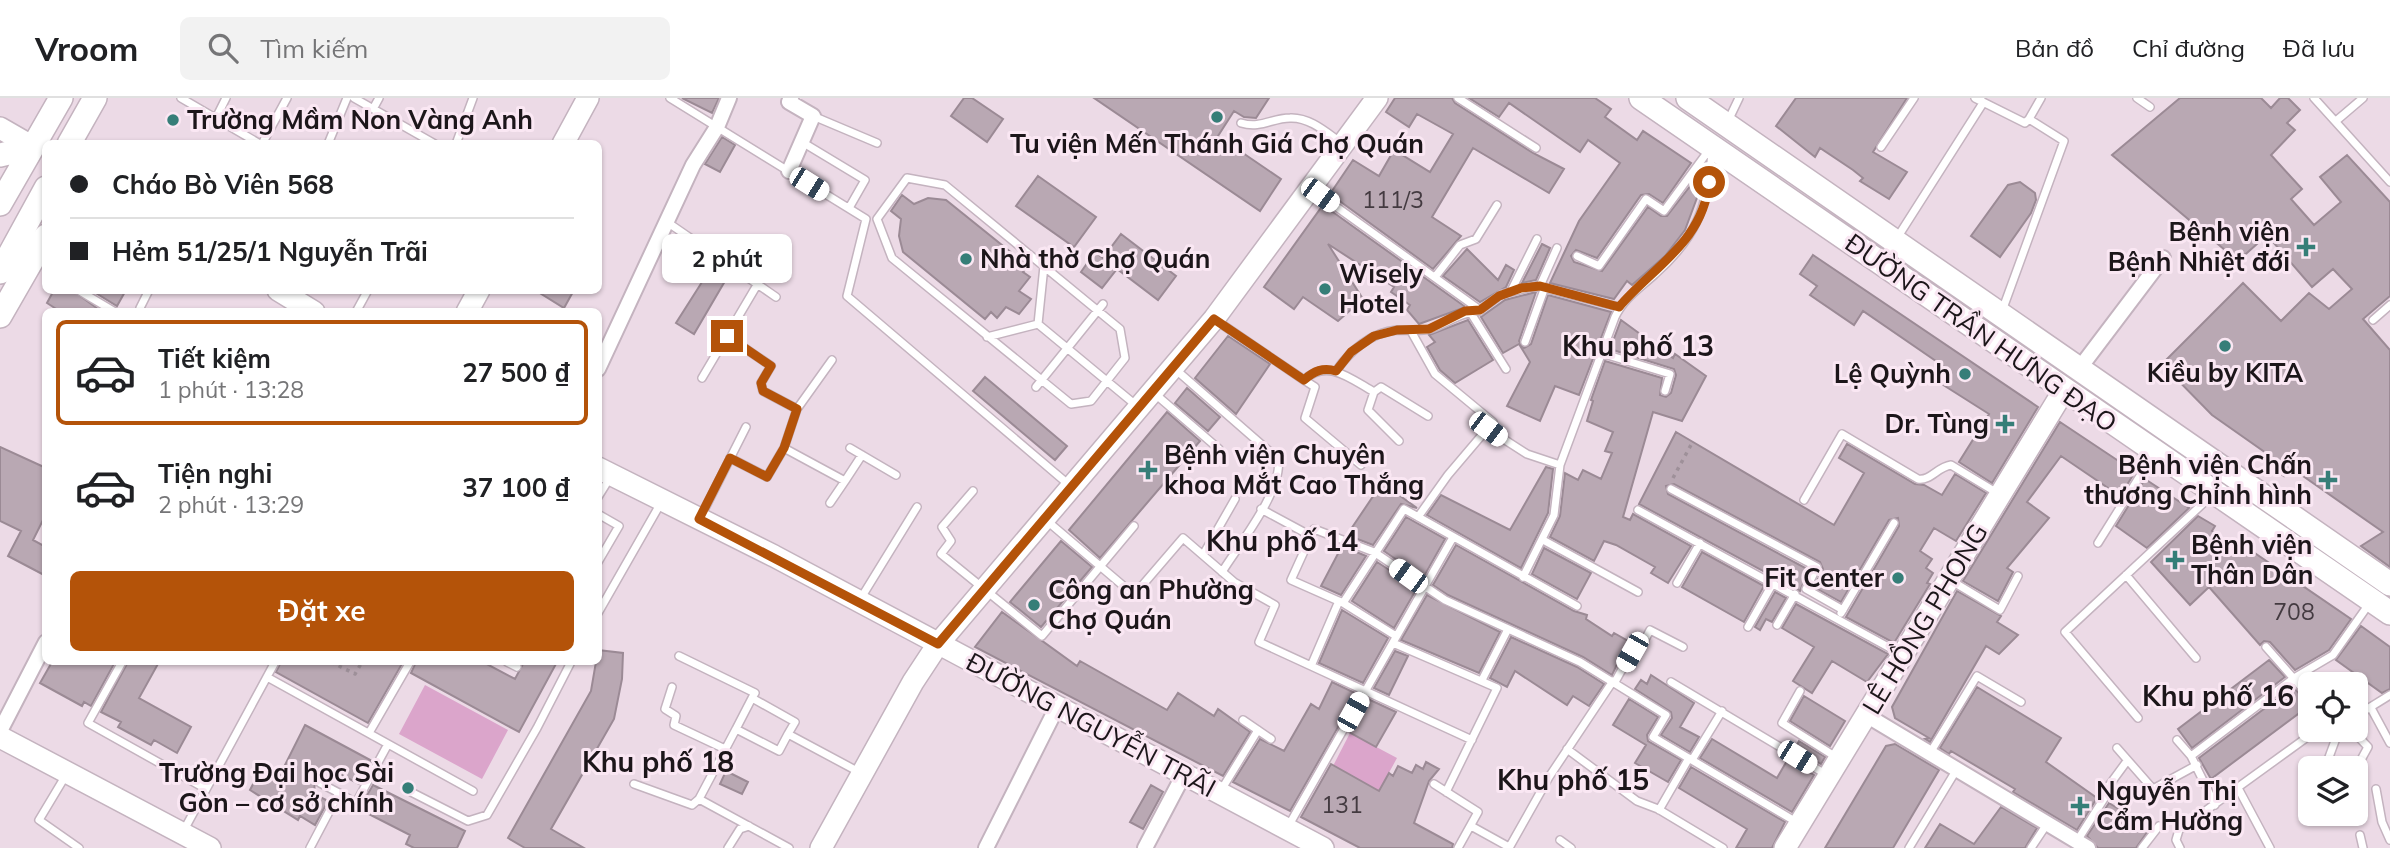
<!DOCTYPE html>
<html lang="vi">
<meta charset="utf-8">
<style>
:root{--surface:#fff;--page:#f2f2f2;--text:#202124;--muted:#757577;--line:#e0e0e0;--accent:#b45309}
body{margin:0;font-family:Mulish,sans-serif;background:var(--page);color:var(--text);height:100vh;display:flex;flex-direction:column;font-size:26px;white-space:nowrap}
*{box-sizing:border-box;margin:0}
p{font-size:23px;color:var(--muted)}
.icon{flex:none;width:38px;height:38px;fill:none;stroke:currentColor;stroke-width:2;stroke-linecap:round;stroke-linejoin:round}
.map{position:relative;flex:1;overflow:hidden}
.drawer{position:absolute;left:42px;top:210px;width:560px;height:357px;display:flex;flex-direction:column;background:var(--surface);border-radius:10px;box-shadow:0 2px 5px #0004}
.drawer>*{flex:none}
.top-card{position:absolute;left:42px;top:42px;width:560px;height:154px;border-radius:10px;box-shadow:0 2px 5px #0004;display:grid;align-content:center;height:154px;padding:0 28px;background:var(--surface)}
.tools{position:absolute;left:2298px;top:574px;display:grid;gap:14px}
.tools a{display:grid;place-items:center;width:70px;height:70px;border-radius:10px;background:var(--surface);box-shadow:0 2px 5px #0004;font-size:35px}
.end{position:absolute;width:32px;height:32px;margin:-16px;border:9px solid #b45309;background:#fff;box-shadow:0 0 0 4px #fff}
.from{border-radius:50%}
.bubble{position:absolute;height:49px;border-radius:10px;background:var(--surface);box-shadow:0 2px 5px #0004;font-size:23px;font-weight:700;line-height:49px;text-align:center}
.car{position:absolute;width:21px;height:42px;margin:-21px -10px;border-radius:9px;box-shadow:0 0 5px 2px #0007;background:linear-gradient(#fff 24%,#345 0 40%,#fff 0 76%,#345 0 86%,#fff 0)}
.top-card b{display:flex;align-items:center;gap:24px;height:66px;font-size:26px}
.top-card b+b{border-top:2px solid var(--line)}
.top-card i{width:18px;height:18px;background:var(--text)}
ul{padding:12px 0 0;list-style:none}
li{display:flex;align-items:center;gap:21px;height:105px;margin:0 14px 10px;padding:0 14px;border:4px solid transparent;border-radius:10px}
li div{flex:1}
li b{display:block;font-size:26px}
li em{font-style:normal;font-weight:700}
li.active{border-color:var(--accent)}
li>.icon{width:63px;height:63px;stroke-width:1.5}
.button{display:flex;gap:14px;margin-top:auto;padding:14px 28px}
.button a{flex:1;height:80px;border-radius:10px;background:var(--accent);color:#fff;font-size:28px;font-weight:700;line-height:80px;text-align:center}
header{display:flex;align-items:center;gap:42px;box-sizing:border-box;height:98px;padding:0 35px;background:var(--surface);border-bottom:2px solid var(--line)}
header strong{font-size:33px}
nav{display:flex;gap:38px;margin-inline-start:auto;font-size:24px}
.search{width:490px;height:63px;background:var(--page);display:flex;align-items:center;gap:18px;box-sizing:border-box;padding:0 24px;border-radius:10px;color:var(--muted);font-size:26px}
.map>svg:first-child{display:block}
</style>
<header>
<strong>Vroom</strong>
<div class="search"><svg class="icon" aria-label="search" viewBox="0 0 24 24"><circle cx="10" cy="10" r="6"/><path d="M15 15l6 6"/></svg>Tìm kiếm</div>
<nav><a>Bản đồ</a><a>Chỉ đường</a><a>Đã lưu</a></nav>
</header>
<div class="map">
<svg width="2390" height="750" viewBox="0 0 2390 750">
<rect width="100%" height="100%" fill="#ecdae6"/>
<!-- green -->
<path fill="#dba5cb" d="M425,587L508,632L482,681L399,636Z
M1350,635L1397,660L1379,693L1333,668Z"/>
<!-- building -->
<path fill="#b9a8b3" stroke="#9b8a95" stroke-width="2" d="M682,0H719L712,15Z
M964,0H972L1003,21L987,44L951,18Z
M1094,0H1269L1256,20L1244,19L1234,13L1218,38L1281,81L1260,113Z
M1395,0H1452L1455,5L1533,55L1564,71L1549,95L1473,50L1432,119L1461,138L1433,171L1330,96L1353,62L1379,78L1394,52L1430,74L1453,36L1417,16L1409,29L1386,14Z
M1469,0H1595L1611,11L1605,19L1637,42L1643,33L1691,65L1663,105L1649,96L1641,97L1597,160L1576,152L1571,158L1574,164L1602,173L1648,109L1661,118H1667L1698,78L1703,82L1701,89L1685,132L1665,158L1632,187L1627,183L1614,201L1550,185L1579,123L1620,65L1588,42L1580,54L1509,5L1499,19Z
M1796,0H1907L1873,54L1907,74L1889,101L1860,83L1863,80L1853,72L1820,50L1815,59L1776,28Z
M2180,0H2261L2271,10L2280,0H2288L2300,12L2287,25L2295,32L2271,57L2302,91L2291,101L2314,127L2341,104L2320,79L2347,57L2390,104V198L2363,221L2390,252V469L2361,448L2383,434L2290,369L2284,378L2261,362L2266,355L2212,317L2162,266L2243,185L2281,223L2309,195L2329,211L2352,191L2333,171L2312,189L2267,137L2238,163L2112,57Z
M722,39L735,47L720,74L705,66Z
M1038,78L1096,119L1074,149L1016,108Z
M2020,84L2035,95L2036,102L2031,115L2000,159L1971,138L2008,87Z
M902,97L914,106L928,100L946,102L1028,168L1023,174L1030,179L1019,193L1031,201L1019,216L1006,209L997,220L991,214L985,221L903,154L899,138L901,121L891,113Z
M1323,107L1464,208L1463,210L1419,226L1407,212L1410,207L1391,194L1394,189L1328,146L1363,201L1338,223L1303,199L1294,211L1264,189Z
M1121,136L1176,178L1158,202L1117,171L1102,190L1081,174L1095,154L1103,160Z
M1542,146L1550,150L1536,182L1522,185Z
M1467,151L1498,182L1506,167L1514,172L1506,189L1480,204L1443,178Z
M1813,157L2038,309L1992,385L1959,364L1989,316L1937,283L1946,270L1863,213L1854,227L1810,197L1817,188L1800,176Z
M709,173L725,183L694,236L676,225Z
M54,192H72L102,214H61L47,205Z
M91,192H126L117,208Z
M535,192H574L564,210Z
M1536,194L1519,243L1524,250L1531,246L1548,197L1611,214L1579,297L1555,288L1540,323L1507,308L1530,264L1519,246L1503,255L1481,219L1505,202Z
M1468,222L1493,262L1455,285L1440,272L1427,249L1435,244L1429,237Z
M1621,222L1673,260L1675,256L1706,278L1682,323L1653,314L1623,419L1630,422L1633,416L1691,448L1668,485L1651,475L1655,469L1616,447L1604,443L1594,463L1550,439L1560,418L1565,375L1578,382L1583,372L1601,381L1612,355L1605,353L1613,334L1587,323L1593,303L1591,302L1605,263L1662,280L1660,297L1666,299L1671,295L1676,277L1674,271L1610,251Z
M1228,238L1270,266L1236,316L1195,280Z
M985,279L1067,348L1055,362L973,293Z
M1187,290L1220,319L1208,333L1175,305Z
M1167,314L1200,343L1100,460L1069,432Z
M2060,324L2135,374L2120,398L2061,358L2027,404L2049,420L2007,470L2013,474L1998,503L1963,483Z
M1676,334L1834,427L1864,375L1839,360L1847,346L1915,386L1924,387L1942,397L1955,376L1986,395L1956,443L1934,430L1920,453L1932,461L1926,470L1933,475L1927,485L1930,486L1894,545L1846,519L1899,428L1898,420L1889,422L1841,504L1814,489L1823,471L1820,464L1674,386L1666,388L1668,396L1809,472L1800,493L1639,406Z
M0,349L46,370V416L33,442L46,449V478L8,458L21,433L0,423Z
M1546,369L1553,371L1548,415L1521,470L1427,417L1441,397L1510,432Z
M2145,381L2189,410L2147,450L2116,428Z
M1382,385L1417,410L1401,406L1373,447L1347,437Z
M2198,418L2215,428L2212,433L2239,452L2243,447L2351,521L2329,552L2295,572L2270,544L2264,543L2260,547L2209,489L2190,507L2151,464Z
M1406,419L1445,441L1423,480L1384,453Z
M1061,443L1092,469L1041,529L1010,504Z
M1456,447L1574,513L1587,517L1586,521L1612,538L1614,535L1628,543L1612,577L1583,559L1448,497L1433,487Z
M1342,448L1366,458L1341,497L1321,488Z
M1544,450L1591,475L1577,501L1532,476Z
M1702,454L1764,488L1744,524L1682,489Z
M1377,464L1417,490L1394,530L1352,503Z
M1957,493L2001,518L1997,524L2018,537L1999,556L1986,548L1930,644L1925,641L1929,640L1895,620L1892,609Z
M1775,494L1786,500L1772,524L1766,521L1760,532L1755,529Z
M1427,497L1500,534L1479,575L1401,542Z
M1796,506L1888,556L1867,584L1832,563L1812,595L1793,583L1814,549L1782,530Z
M1342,512L1388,540L1363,585L1319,565Z
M1002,514L1077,568L1080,563L1167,612L1178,595L1214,618L1218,611L1250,634L1223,678L975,549Z
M2361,528L2390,549V591L2382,595L2336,562Z
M1511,539L1577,569L1604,586L1589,608L1573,598L1567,607L1515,573L1507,589L1490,580Z
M598,552L623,555L622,581L614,621L551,731L584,750H525L508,740L591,593Z
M1395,553L1408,558L1389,597L1374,590Z
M2269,562L2285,579L2192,650L2178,631Z
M52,564H115L91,608L84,604L82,608L40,585Z
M128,564H159L139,600L191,629L177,655L154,642L151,647L118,629L121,624L101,614Z
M281,564H403L368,625L276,574Z
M416,564H483L515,581L524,564H557L519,634L411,575Z
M1651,577L1694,605L1680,629L1699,639L1690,654L1661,637L1672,620L1671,614L1635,591L1641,582L1647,586Z
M1332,584L1357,596L1290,713L1233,684L1260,641L1284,653L1311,606L1319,611Z
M1977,589L2061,640L2046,664L2097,700L2077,732L2013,694L2015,691L1951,653L1949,656L1940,650Z
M2293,589L2310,607L2211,681L2199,660Z
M1804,598L1845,623L1830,648L1790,623Z
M1368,601L1396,614L1376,649L1349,634Z
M1629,601L1658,619L1647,637L1648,643L1681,662L1668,684L1635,665L1646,647L1613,627Z
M305,627L372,663L359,686L328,670L322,679L315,682L314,696L328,703L315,727L300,718L298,722L250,692L263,667L280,677Z
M1712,641L1777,680L1788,661L1814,677L1792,714L1700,660Z
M1799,643L1825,659L1821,666L1795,651Z
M1895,646L1939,672L1893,750H1825L1886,648Z
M1426,664L1439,671L1429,683L1414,725L1453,746L1452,750H1360L1301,719L1331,666L1379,693L1389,675L1393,678L1398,668L1412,675L1416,667L1423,671Z
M1691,669L1785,724L1772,750H1736L1747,731L1679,690Z
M726,673L748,684L742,696L720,686Z
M373,687L465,733L457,750H414L406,746L410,737L359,711Z
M1151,687L1163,694L1143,731L1130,724Z
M2109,705L2150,730L2136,750H2098L2087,738Z
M2001,709L2037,730L2025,750H1925L1940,726L1974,746Z"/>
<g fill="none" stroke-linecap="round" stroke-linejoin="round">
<!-- lane casing -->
<g stroke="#c4b3bf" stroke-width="10">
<path id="lane" d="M181,0L260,46
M354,0L435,46
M670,0L866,121L847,198L1068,386
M1458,0L1536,50
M1975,0L2025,25L2029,21
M2137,0L2150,9
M2314,0L2390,84
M373,11L379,0
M813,18L877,45
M216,20L226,0
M1728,23L1739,0
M2336,23L2363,0
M1241,25C1261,31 1272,20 1290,20C1309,19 1326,34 1340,44
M802,44L865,82L849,110
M262,46L287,0
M328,46L347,0
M456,46L473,0
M1881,49L1914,0
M907,80L945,87L1120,231L1125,260L1091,303L1071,306L892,160L877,121Z
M1313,92L1480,212
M667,124L776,199
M1897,140L1983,5L1980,0
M1577,158L1599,168L1646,101L1664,113L1709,52
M1435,179L1460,147L1476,141L1497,107
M1540,188L1557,150
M78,192L115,214
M1511,193L1537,141
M140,210L149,192
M1469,212L1506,271
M1480,212L1502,196L1536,188L1619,209
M2002,213L2064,43L2029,21L2041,0
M356,214L368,192
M2373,222L2390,207
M1217,223L1304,282C1327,260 1351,281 1374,294L1368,312L1399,343
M1038,226L1137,308
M1038,226L1044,168
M1411,233L1435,276L1493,324L1448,377L1418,419
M727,238L771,268L761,285L763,293L797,311
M987,239L1038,226
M1525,244L1545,189
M1601,255L1670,276L1665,293
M1175,271L1278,361C1284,391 1238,448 1222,474
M1336,273C1350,253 1371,234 1397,232C1408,232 1419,234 1430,231C1448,225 1461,214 1480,213
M702,280L757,187
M1304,282L1315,289L1305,320L1361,367
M1036,289L1103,206
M1374,294L1381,289L1428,318
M1154,295L1219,351
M1488,331L1527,356L1560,367
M784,350L797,311L832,262
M850,350L896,377
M730,360L767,379L784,350L845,383L862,357
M1671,391L1817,469L1806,491L1843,512
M973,393L942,429L951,443L941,456L1042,538L1134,428
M598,399L611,378
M1804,402L1842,336L1918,381C1931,383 1937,369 1951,367L1999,396
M830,405L845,383
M1261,411L1311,438L1314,431L1374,454L1445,502L1580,564L1666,617L1653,639L1798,725
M1638,412L1901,556
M598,416L619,428L598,464
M701,418L746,329
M1046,422L1134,497L1183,440L1234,484L1275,507L1259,544L1472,642
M1311,438L1291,482L1343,505L1396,538
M1543,442L1638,494
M2098,445L2153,357
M1203,457L1235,401
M2126,477L2196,560
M1523,479L1554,417L1560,367L1615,219C1624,200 1640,190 1655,176C1697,139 1708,108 1712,53
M1950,482L2000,512L2018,478
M1677,485L1700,445
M861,500L917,409
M1343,505L1404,411L1577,508
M598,515L662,403
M1841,515L1894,425
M1777,527L1795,496
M1748,529L1773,485
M1393,545L1497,590L1446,694
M2266,549L2310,599
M679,558L755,595L752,600L795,624L788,636L859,674
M122,564L88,625L206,691
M507,564L517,569
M1311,568L1339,503
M267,579L473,693
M1482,582L1507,533
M1615,584L1632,553H1639L1650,532L1683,549
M1671,584L1827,677
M672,589L665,611L676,618L674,627L725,651
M1800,593L1782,625L1836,659
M2371,610L2390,645
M2356,618L2390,597
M2138,620L2065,534L2211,398
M1243,622L1271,641
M736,631L752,600
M2352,632L2368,649L2356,671
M369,635L410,564
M2177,642L2191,658L2294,580L2333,557L2369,506
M2117,650L2153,691L2197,667
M1567,651L1637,703L1658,711L1723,750
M1930,655L1977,578L2021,604
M2191,658L2215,707
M1692,662L1722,613
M2325,670L2339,632
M66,677L39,722L79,750
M320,685L339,695
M634,686L692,707L699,701
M1434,686L1478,714L1458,750
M2238,690L2270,750
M2376,691L2382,724L2390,742
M411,694L468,723L487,717L537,630L571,564
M1220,694L1258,632
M699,701L736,631L779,653L788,636
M699,701L789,750
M1659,712L1689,660
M1289,727L1452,441
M1471,728L1509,749
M184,732L275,564
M2360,737L2363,750
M1560,742L1571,750
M2077,743L2105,699L2102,697L2127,663
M310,750L339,695L356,705L388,646
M728,750L740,731L749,728
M1509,750L1549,679L1613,583
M1909,750L1957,671
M2031,750L2047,726
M2142,750L2159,728
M2180,750L2176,742L2179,732L2317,632"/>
</g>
<!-- street casing -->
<g stroke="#c4b3bf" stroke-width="18">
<path id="street" d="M789,73L813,18L789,4L791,0
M598,271L693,67L717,29L729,0
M2079,271L2163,160
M1866,617L2088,750
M0,633L46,544
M986,750L1057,609
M1145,750L1184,676"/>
</g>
<!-- secondary casing -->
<g stroke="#c4b3bf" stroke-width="24">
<path id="secondary" d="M0,30L33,49
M563,46L588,0
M278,192L314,214
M467,214L479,192
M598,370L774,458L1323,750
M0,639L210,750
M821,750L913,584L938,546L1214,221L1377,0
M1785,750L2064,292"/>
</g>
<!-- primary casing -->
<g stroke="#c4b3bf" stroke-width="26">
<path id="primary" d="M1641,0L2390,515
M1688,0L2390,486
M69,46L95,0
M0,57L33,49
M0,106L61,0
M0,174L46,90
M0,218L46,138"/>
</g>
<!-- path -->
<path stroke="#9e9099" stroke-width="3.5" stroke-dasharray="3.5 5" stroke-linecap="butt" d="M1673,380L1692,345
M331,564L355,576L362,564"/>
<!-- lane -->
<use href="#lane" stroke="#fff" stroke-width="7"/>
<!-- street -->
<use href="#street" stroke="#fff" stroke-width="14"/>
<!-- secondary -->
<use href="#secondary" stroke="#fff" stroke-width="21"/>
<!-- primary -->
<use href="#primary" stroke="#fff" stroke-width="23"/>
</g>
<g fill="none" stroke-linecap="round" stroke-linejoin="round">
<!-- route -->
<path stroke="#b45309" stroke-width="9" d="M727,238L771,268L761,285L763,293L797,311L784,350L767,379L730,360L699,421L938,546L1214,221L1304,282C1314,273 1323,269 1336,273L1351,254L1374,238L1397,232L1429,231L1465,213L1480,212L1499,198L1521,190L1540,188L1619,209C1654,168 1703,144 1709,84"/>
</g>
<!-- markers -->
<g fill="#367e78" stroke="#fae7f3" stroke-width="2.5">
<circle cx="1217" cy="19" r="7"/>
<circle cx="173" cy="22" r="7"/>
<path d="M2302.5 138.5h7v7h7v7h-7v7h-7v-7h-7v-7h7z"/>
<circle cx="966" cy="161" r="7"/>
<circle cx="1325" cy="191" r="7"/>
<circle cx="2225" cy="248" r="7"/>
<circle cx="1965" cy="276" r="7"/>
<path d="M2001.5 315.5h7v7h7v7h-7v7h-7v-7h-7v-7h7z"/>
<path d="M1144.5 361.5h7v7h7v7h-7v7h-7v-7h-7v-7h7z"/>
<path d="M2324.5 371.5h7v7h7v7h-7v7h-7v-7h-7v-7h7z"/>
<path d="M2171.5 451.5h7v7h7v7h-7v7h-7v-7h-7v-7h7z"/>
<circle cx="1898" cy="480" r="7"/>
<circle cx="1034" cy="507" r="7"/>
<circle cx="408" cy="690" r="7"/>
<path d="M2076.5 697.5h7v7h7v7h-7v7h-7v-7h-7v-7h7z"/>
</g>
<g text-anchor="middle" stroke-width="6" stroke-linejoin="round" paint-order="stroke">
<!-- number labels -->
<g font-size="23" fill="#433a40">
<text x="1393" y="110">111/3</text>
<text x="2294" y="522">708</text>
<text x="1342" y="715">131</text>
</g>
<!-- poi labels -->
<g font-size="26" font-weight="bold" fill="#1c161a" stroke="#fae7f3" text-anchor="start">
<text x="187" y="31">Trường Mầm Non Vàng Anh</text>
<text x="1217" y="55" text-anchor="middle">Tu viện Mến Thánh Giá Chợ Quán</text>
<text x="2290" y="143" text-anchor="end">Bệnh viện<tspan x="2290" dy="30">Bệnh Nhiệt đới</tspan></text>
<text x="980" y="170">Nhà thờ Chợ Quán</text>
<text x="1339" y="185">Wisely<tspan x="1339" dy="30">Hotel</tspan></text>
<text x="2225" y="284" text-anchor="middle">Kiều by KITA</text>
<text x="1951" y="285" text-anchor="end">Lệ Quỳnh</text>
<text x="1989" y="335" text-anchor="end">Dr. Tùng</text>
<text x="1164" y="366">Bệnh viện Chuyên<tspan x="1164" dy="30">khoa Mắt Cao Thắng</tspan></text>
<text x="2312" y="376" text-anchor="end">Bệnh viện Chấn<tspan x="2312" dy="30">thương Chỉnh hình</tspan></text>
<text x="2191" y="456">Bệnh viện<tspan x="2191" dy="30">Thân Dân</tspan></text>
<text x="1884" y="489" text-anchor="end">Fit Center</text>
<text x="1048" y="501">Công an Phường<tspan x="1048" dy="30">Chợ Quán</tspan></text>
<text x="394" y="684" text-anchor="end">Trường Đại học Sài<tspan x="394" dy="30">Gòn – cơ sở chính</tspan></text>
<text x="2096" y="702">Nguyễn Thị<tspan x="2096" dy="30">Cẩm Hường</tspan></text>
</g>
<!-- street labels -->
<g font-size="26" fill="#1c161a" stroke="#fae7f3">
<text transform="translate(1981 235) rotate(35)" y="9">ĐƯỜNG TRẦN HƯNG ĐẠO</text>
<text transform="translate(1925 521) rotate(-59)" y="9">LÊ HỒNG PHONG</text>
<text transform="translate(1091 627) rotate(28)" y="9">ĐƯỜNG NGUYỄN TRÃI</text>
</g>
<!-- neighbourhood labels -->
<g font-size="28" font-weight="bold" fill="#1c161a" stroke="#fae7f3">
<text x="1638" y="258">Khu phố 13</text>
<text x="1282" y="453">Khu phố 14</text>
<text x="2218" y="608">Khu phố 16</text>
<text x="658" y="674">Khu phố 18</text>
<text x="1573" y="692">Khu phố 15</text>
</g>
</g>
</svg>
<div class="tools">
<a><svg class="icon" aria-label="locate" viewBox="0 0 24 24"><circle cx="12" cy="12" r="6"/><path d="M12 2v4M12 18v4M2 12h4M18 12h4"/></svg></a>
<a><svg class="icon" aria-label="layers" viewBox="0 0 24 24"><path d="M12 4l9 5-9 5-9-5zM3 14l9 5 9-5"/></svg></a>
</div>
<i class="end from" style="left:1709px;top:84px"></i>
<i class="end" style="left:727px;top:238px"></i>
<div class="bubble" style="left:662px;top:136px;width:130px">2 phút</div>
<i class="car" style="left:809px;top:86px;rotate:122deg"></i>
<i class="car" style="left:1320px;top:97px;rotate:126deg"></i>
<i class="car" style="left:1488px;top:331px;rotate:127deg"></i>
<i class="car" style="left:1408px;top:478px;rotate:306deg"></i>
<i class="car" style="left:1632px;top:554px;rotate:210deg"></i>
<i class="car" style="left:1353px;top:614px;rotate:29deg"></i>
<i class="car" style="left:1797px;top:659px;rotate:122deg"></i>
<div class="top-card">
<b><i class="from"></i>Cháo Bò Viên 568</b>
<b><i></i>Hẻm 51/25/1 Nguyễn Trãi</b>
</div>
<section class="drawer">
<ul>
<li class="active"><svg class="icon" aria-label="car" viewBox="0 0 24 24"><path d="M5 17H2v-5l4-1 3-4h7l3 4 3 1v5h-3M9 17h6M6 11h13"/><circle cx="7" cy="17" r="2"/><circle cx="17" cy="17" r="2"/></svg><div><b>Tiết kiệm</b><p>1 phút · 13:28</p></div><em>27 500 ₫</em></li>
<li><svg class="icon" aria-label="car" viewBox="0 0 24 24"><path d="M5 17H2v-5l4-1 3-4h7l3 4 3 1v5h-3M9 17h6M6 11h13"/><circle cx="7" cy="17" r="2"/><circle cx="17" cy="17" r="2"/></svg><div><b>Tiện nghi</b><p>2 phút · 13:29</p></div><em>37 100 ₫</em></li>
</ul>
<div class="button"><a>Đặt xe</a></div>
</section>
</div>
